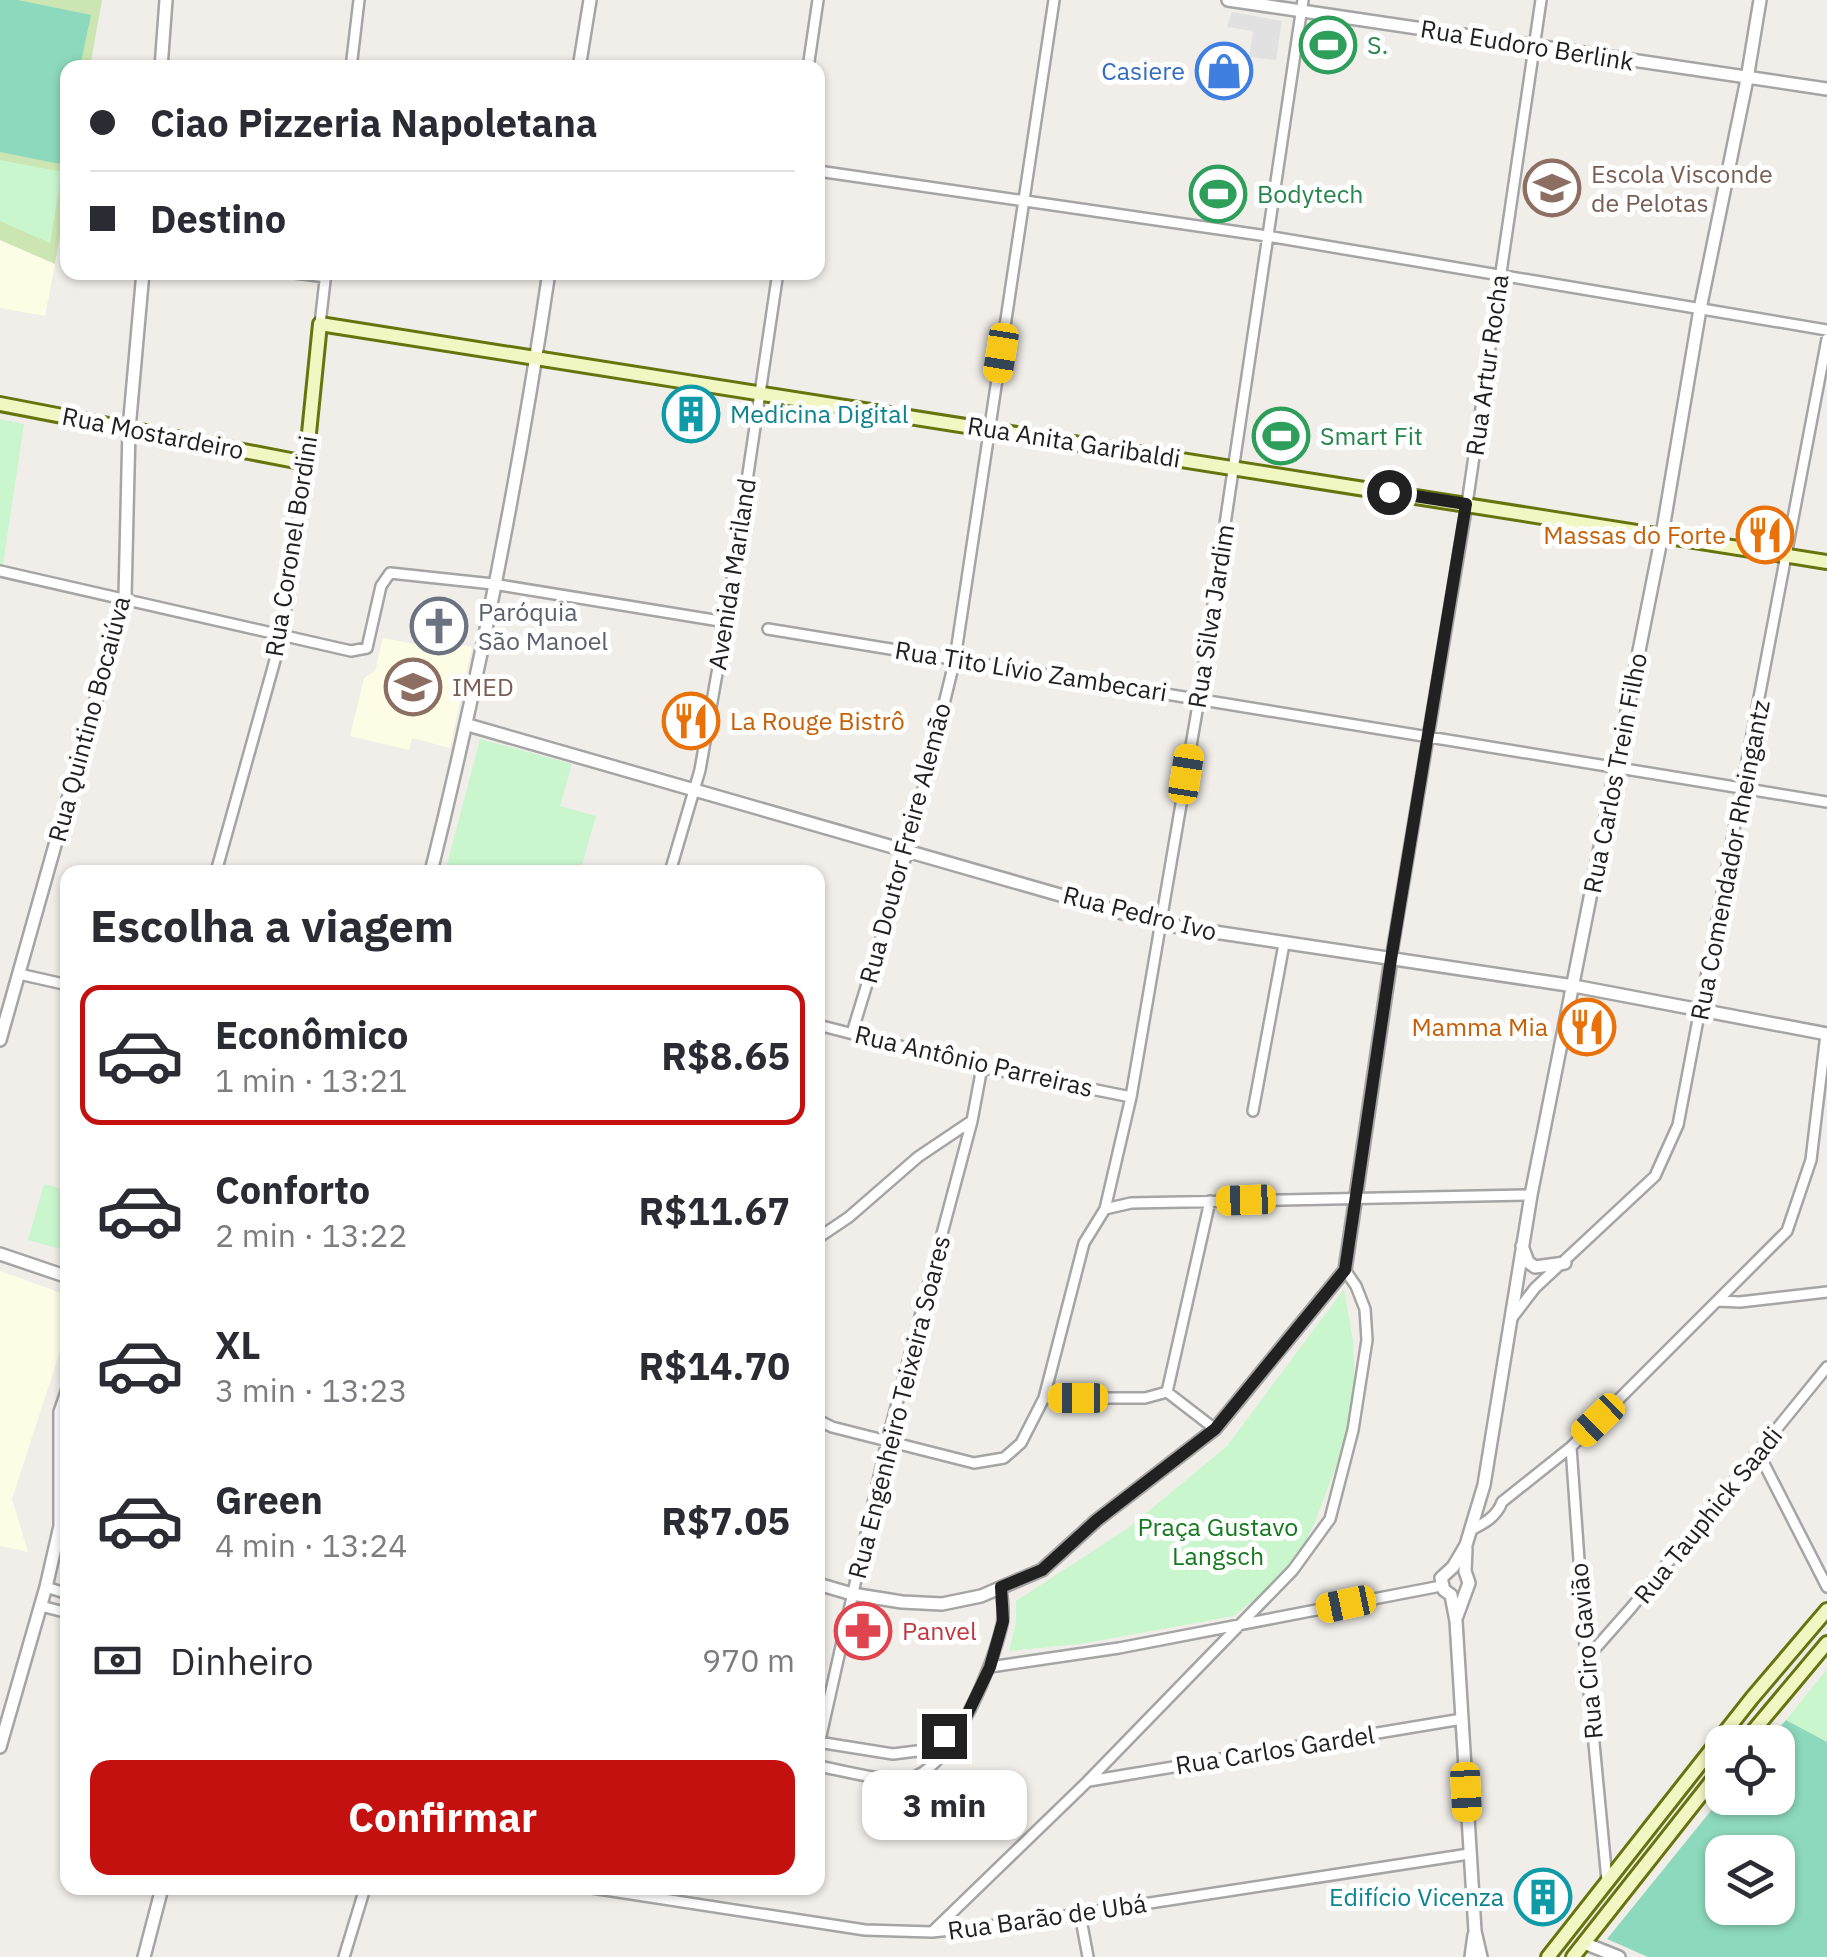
<!DOCTYPE html>
<html lang="pt">
<meta charset="utf-8">
<style>
:root{--surface:#fff;--page:#f7f7f7;--text:#2b2b33;--muted:#7c7c81;--line:#e1e1e2;--accent:#c4110f}
body{margin:0;font-family:"IBM Plex Sans",sans-serif;background:var(--page);color:var(--text);height:100vh;display:flex;flex-direction:column;font-size:38px;white-space:nowrap}
*{box-sizing:border-box;margin:0}
p{font-size:32px;color:var(--muted)}
.icon{flex:none;width:55px;height:55px;fill:none;stroke:currentColor;stroke-width:2;stroke-linecap:round;stroke-linejoin:round}
.map{position:relative;flex:1;overflow:hidden}
.details{position:absolute;left:60px;top:865px;width:765px;height:1030px;display:flex;flex-direction:column;background:var(--surface);border-radius:20px;box-shadow:0 2px 8px #0004}
.details>*{flex:none}
.guide{position:absolute;left:60px;top:60px;width:765px;height:220px;border-radius:20px;box-shadow:0 2px 8px #0004;display:grid;align-content:center;height:220px;padding:0 30px;background:var(--surface)}
.buttons{position:absolute;left:1705px;top:1725px;display:grid;gap:20px}
.buttons a{display:grid;place-items:center;width:90px;height:90px;border-radius:20px;background:var(--surface);box-shadow:0 2px 8px #0004;font-size:50px}
.end{position:absolute;width:45px;height:45px;margin:-22px;border:12px solid #212121;background:#fff;box-shadow:0 0 0 5px #fff}
.from{border-radius:50%}
.bubble{position:absolute;height:70px;border-radius:20px;background:var(--surface);box-shadow:0 2px 8px #0004;font-size:32px;font-weight:800;line-height:70px;text-align:center}
.car{position:absolute;width:30px;height:60px;margin:-30px -15px;border-radius:12px;box-shadow:0 0 8px 2px #0007;background:linear-gradient(#f5c518 24%,#345 0 40%,#f5c518 0 76%,#345 0 86%,#f5c518 0)}
.guide b{display:flex;align-items:center;gap:35px;height:95px;font-size:38px}
.guide b+b{border-top:2px solid var(--line)}
.guide i{width:25px;height:25px;background:var(--text)}
ul{padding:0;list-style:none}
li{display:flex;align-items:center;gap:30px;height:140px;margin:0 20px 15px;padding:0 10px;border:5px solid transparent;border-radius:20px}
li div{flex:1}
li b{display:block;font-size:38px}
li em{font-style:normal;font-weight:800}
li.active{border-color:var(--accent)}
li>.icon{width:90px;height:90px;stroke-width:1.5}
h2{padding:0 30px;font-size:45px;line-height:120px}
.pay{display:flex;align-items:center;gap:25px;height:110px;padding:0 30px;font-size:38px}
.pay p{margin-inline-start:auto}
.action{display:flex;gap:20px;margin-top:auto;padding:20px 30px}
.action a{flex:1;height:115px;border-radius:20px;background:var(--accent);color:#fff;font-size:40px;font-weight:800;line-height:115px;text-align:center}
.map>svg:first-child{display:block}
</style>
<div class="map">
<svg width="1827" height="1957" viewBox="0 0 1827 1957">
<rect width="100%" height="100%" fill="#f1eee9"/>
<!-- commercial -->
<path fill="#f0dbda" d="M856,1603L882,1610L871,1651L846,1645Z"/>
<!-- education -->
<path fill="#fdfde5" d="M0,240L55,264L45,316L0,308Z
M383,638L425,646L427,639L472,647L450,748L412,738L409,750L350,736L364,678L375,671Z
M0,1271L67,1295V1330L12,1499L28,1552L0,1546Z"/>
<!-- grass -->
<path fill="#cce6b3" d="M0,0H102L90,67L68,68L67,193L55,264L0,240Z"/>
<!-- park -->
<path fill="#caf6ce" d="M0,160L62,172L50,243L0,221Z
M0,419L24,424L3,565L0,564Z
M480,739L572,764L560,806L596,816L580,872H445Z
M44,1184L67,1190V1251L28,1240Z
M1344,1289L1353,1340L1355,1384L1351,1427L1315,1522L1292,1569L1234,1616L1081,1644L1009,1651L1016,1623V1601L1128,1528L1227,1446Z
M1827,1669V1742L1786,1720Z"/>
<!-- pitch -->
<path fill="#8dd9bd" fill-rule="evenodd" d="M0,0H18L91,15L80,67L68,68L67,129L60,164L0,152Z
M1786,1720L1827,1742V1957H1648L1607,1939L1722,1797L1778,1798V1742H1767ZM1778,1852V1908H1722V1852Z"/>
<!-- parking -->
<path fill="#e1e1e1" d="M1232,12L1282,21L1276,60L1249,57L1253,31L1227,27Z"/>
<g fill="none" stroke-linecap="round" stroke-linejoin="round">
<!-- minor casing -->
<g stroke="#a5a5a5" stroke-width="14">
<path id="minor" d="M351,68L359,0
M808,68L818,0
M818,171L1267,236L1827,330
M287,272L326,277
M320,324L326,272
M0,571L351,651L367,648L381,586L390,573L493,584L726,622
M768,629L1827,802
M216,872L282,635L306,463
M670,872L700,770L726,622L778,272
M1391,959L1467,504L1541,0
M19,974L68,985
M818,1025L982,1067L1131,1097
M852,1033L908,850L955,659L1054,0
M1253,1111L1284,944
M1105,1209L1131,1203L1531,1195
M818,1238L849,1217L918,1157L970,1122
M1719,1301L1740,1302L1827,1292
M1512,1318L1535,1288L1655,1176L1678,1125L1827,339
M1167,1392L1210,1201
M1044,1398H1145L1167,1392L1215,1429
M818,1420L832,1427L974,1463L1004,1458L1021,1443L1044,1398L1084,1243L1105,1209L1131,1097L1199,699L1303,0
M1571,1447L1586,1659L1607,1880
M1759,1454L1827,1587
M1473,1529C1485,1523 1497,1516 1502,1502L1571,1447L1787,1231L1811,1160L1826,1034
M46,1587L68,1594
M41,1606L68,1613
M1586,1659L1631,1608L1827,1367
M990,1667L1119,1648L1441,1586
M818,1742L893,1754L925,1750L958,1726
M818,1749L887,1441L972,1121L982,1067
M818,1766C842,1770 894,1786 916,1776C955,1760 993,1665 1002,1625C1005,1613 1002,1599 1001,1587
M1089,1781L1462,1719
M592,1888L865,1930L932,1932L1026,1922L1469,1854
M1080,1914L1088,1957
M932,1932L1087,1782L1293,1570L1330,1519L1353,1430L1367,1340L1365,1309L1356,1286L1345,1270
M344,1957L365,1888"/>
</g>
<!-- tertiary casing -->
<g stroke="#a5a5a5" stroke-width="16">
<path id="tertiary" d="M1228,0L1827,89
M161,68L166,0
M579,68L590,0
M468,725L1161,924L1574,986L1827,1034
M431,872C480,675 519,474 549,272
M0,1040L125,597L129,429L143,272
M1522,1246L1528,1262L1535,1267L1565,1263
M0,1254L68,1277
M818,1584L852,1594L902,1602L942,1604L981,1596L1042,1570L1097,1520L1215,1429L1345,1270L1391,959
M1451,1595L1444,1590L1441,1578L1453,1567L1466,1545L1484,1485L1531,1195L1662,535L1700,309L1747,79L1760,0
M1451,1595L1456,1621L1475,1931L1481,1957
M1457,1616L1469,1583L1465,1571L1466,1549
M0,1747L46,1587L60,1526V1412L68,1389
M1584,1943L1619,1957
M144,1957L162,1888
M1471,1957L1474,1935"/>
</g>
<!-- secondary casing -->
<g stroke="#67730d" stroke-width="18">
<path id="secondary" d="M0,404L306,463L320,324L1827,562
M1744,1742L1827,1643
M1548,1957L1752,1698L1827,1610
M1573,1957L1722,1768"/>
</g>
<!-- minor -->
<use href="#minor" stroke="#fff" stroke-width="9"/>
<!-- tertiary -->
<use href="#tertiary" stroke="#fff" stroke-width="11"/>
<!-- secondary -->
<use href="#secondary" stroke="#f2f6c2" stroke-width="12"/>
</g>
<g fill="none" stroke-linecap="round" stroke-linejoin="round">
<!-- route -->
<path stroke="#212121" stroke-width="12" d="M944,1736L964,1721L990,1667L1003,1621L1001,1587L1042,1570L1097,1520L1215,1429L1345,1270L1391,959L1466,504L1389,492"/>
</g>
<!-- icons -->
<defs>
<g id="stadium-ring" transform="scale(2.875)"><circle r="9.5" fill="#fff" stroke="#2e9e5b" stroke-width="1.5"/><path d="M0-5a6.5 5 0 1 0 0 10a6.5 5 0 1 0 0-10ZM-3.5-1.8h7v3.6h-7Z" fill="#2e9e5b"/></g>
<g id="shop-ring" transform="scale(2.875)"><circle r="9.5" fill="#fff" stroke="#3f7fe0" stroke-width="1.5"/><path d="M-5-2.5h2.3a2.7 3.5 0 0 1 5.4 0H5L5.5 6h-11ZM-1.5-2.5h3a1.5 2.3 0 0 0-3 0Z" fill="#3f7fe0"/></g>
<g id="school-ring" transform="scale(2.875)"><circle r="9.5" fill="#fff" stroke="#8d6e63" stroke-width="1.5"/><path d="M0-5L7-2L0 1L-7-2ZM-4 1L0 2.5L4 1V4Q0 6-4 4Z" fill="#8d6e63"/></g>
<g id="building-ring" transform="scale(2.875)"><circle r="9.5" fill="#fff" stroke="#0f9aa8" stroke-width="1.5"/><path d="M-4-6H4V6H1V3H-1V6H-4ZM-2.5-4.3h1.7v1.8h-1.7ZM.8-4.3h1.7v1.8H.8ZM-2.5-1h1.7V.8h-1.7ZM.8-1h1.7V.8H.8Z" fill="#0f9aa8"/></g>
<g id="restaurant-ring" transform="scale(2.875)"><circle r="9.5" fill="#fff" stroke="#e8710a" stroke-width="1.5"/><path d="M-5-6h1v4h1v-4h1v4h1v-4h1v5L-1.5 .5V6h-2V.5L-5-1ZM5-6V6H3V1.5H1.5Q1.5-4 5-6Z" fill="#e8710a"/></g>
<g id="church-ring" transform="scale(2.875)"><circle r="9.5" fill="#fff" stroke="#6b7280" stroke-width="1.5"/><path d="M-1.2-6h2.4v3.5h3.3v2.4h-3.3V6h-2.4V-.1h-3.3v-2.4h3.3Z" fill="#6b7280"/></g>
<g id="university-ring" transform="scale(2.875)"><circle r="9.5" fill="#fff" stroke="#8d6e63" stroke-width="1.5"/><path d="M0-5L7-2L0 1L-7-2ZM-4 1L0 2.5L4 1V4Q0 6-4 4Z" fill="#8d6e63"/></g>
<g id="pharmacy-ring" transform="scale(2.875)"><circle r="9.5" fill="#fff" stroke="#e0444e" stroke-width="1.5"/><path d="M-2-6h4v4h4v4h-4v4h-4v-4h-4v-4h4Z" fill="#e0444e"/></g>
</defs>
<g fill-rule="evenodd">
<use href="#stadium-ring" x="1328" y="45"/>
<use href="#shop-ring" x="1224" y="71"/>
<use href="#school-ring" x="1552" y="188"/>
<use href="#stadium-ring" x="1218" y="194"/>
<use href="#building-ring" x="691" y="414"/>
<use href="#stadium-ring" x="1281" y="436"/>
<use href="#restaurant-ring" x="1765" y="535"/>
<use href="#church-ring" x="439" y="626"/>
<use href="#university-ring" x="413" y="687"/>
<use href="#restaurant-ring" x="691" y="721"/>
<use href="#restaurant-ring" x="1587" y="1027"/>
<use href="#pharmacy-ring" x="863" y="1631"/>
<use href="#building-ring" x="1543" y="1897"/>
</g>
<g text-anchor="middle" stroke-width="10" stroke-linejoin="round" paint-order="stroke">
<!-- leisure labels -->
<g font-size="25" fill="#27864d" stroke="#fff" text-anchor="start">
<text x="1367" y="54">S.</text>
<text x="1257" y="203">Bodytech</text>
<text x="1320" y="445">Smart Fit</text>
</g>
<!-- street labels -->
<g font-size="25" fill="#212121" stroke="#fff">
<text transform="translate(1527 45) rotate(9)" y="9">Rua Eudoro Berlink</text>
<text transform="translate(1487 365) rotate(-82)" y="9">Rua Artur Rocha</text>
<text transform="translate(153 433) rotate(11)" y="9">Rua Mostardeiro</text>
<text transform="translate(1074 442) rotate(9)" y="9">Rua Anita Garibaldi</text>
<text transform="translate(291 546) rotate(-81)" y="9">Rua Coronel Bordini</text>
<text transform="translate(732 574) rotate(-81)" y="9">Avenida Mariland</text>
<text transform="translate(1211 616) rotate(-81)" y="9">Rua Silva Jardim</text>
<text transform="translate(1031 671) rotate(9)" y="9">Rua Tito Lívio Zambecari</text>
<text transform="translate(89 719) rotate(-75)" y="9">Rua Quintino Bocaiúva</text>
<text transform="translate(1615 773) rotate(-79)" y="9">Rua Carlos Trein Filho</text>
<text transform="translate(905 843) rotate(-75)" y="9">Rua Doutor Freire Alemão</text>
<text transform="translate(1730 860) rotate(-79)" y="9">Rua Comendador Rheingantz</text>
<text transform="translate(1140 913) rotate(14)" y="9">Rua Pedro Ivo</text>
<text transform="translate(974 1061) rotate(13)" y="9">Rua Antônio Parreiras</text>
<text transform="translate(899 1407) rotate(-76)" y="9">Rua Engenheiro Teixeira Soares</text>
<text transform="translate(1708 1515) rotate(-51)" y="9">Rua Tauphick Saadi</text>
<text transform="translate(1586 1651) rotate(-95)" y="9">Rua Ciro Gavião</text>
<text transform="translate(1275 1750) rotate(-9)" y="9">Rua Carlos Gardel</text>
<text transform="translate(1047 1917) rotate(-8)" y="9">Rua Barão de Ubá</text>
</g>
<!-- shop labels -->
<g font-size="25" fill="#366cbe" stroke="#fff" text-anchor="end">
<text x="1185" y="80">Casiere</text>
</g>
<!-- education labels -->
<g font-size="25" fill="#785e54" stroke="#fff" text-anchor="start">
<text x="1591" y="183">Escola Visconde<tspan x="1591" dy="29">de Pelotas</tspan></text>
<text x="452" y="696">IMED</text>
</g>
<!-- culture labels -->
<g font-size="25" fill="#0d838f" stroke="#fff" text-anchor="start">
<text x="730" y="423">Medicina Digital</text>
<text x="1504" y="1906" text-anchor="end">Edifício Vicenza</text>
</g>
<!-- food labels -->
<g font-size="25" fill="#c56008" stroke="#fff" text-anchor="end">
<text x="1726" y="544">Massas do Forte</text>
<text x="730" y="730" text-anchor="start">La Rouge Bistrô</text>
<text x="1548" y="1036">Mamma Mia</text>
</g>
<!-- worship labels -->
<g font-size="25" fill="#5b616d" stroke="#fff" text-anchor="start">
<text x="478" y="621">Paróquia<tspan x="478" dy="29">São Manoel</tspan></text>
</g>
<!-- park labels -->
<g font-size="25" fill="#147a1e" stroke="#fff">
<text x="1218" y="1536">Praça Gustavo<tspan x="1218" dy="29">Langsch</tspan></text>
</g>
<!-- health labels -->
<g font-size="25" fill="#be3a42" stroke="#fff" text-anchor="start">
<text x="902" y="1640">Panvel</text>
</g>
</g>
</svg>
<div class="buttons">
<a><svg class="icon" aria-label="locate" viewBox="0 0 24 24"><circle cx="12" cy="12" r="6"/><path d="M12 2v4M12 18v4M2 12h4M18 12h4"/></svg></a>
<a><svg class="icon" aria-label="layers" viewBox="0 0 24 24"><path d="M12 4l9 5-9 5-9-5zM3 14l9 5 9-5"/></svg></a>
</div>
<i class="end from" style="left:1389px;top:492px"></i>
<i class="end" style="left:944px;top:1736px"></i>
<div class="bubble" style="left:862px;top:1770px;width:165px">3 min</div>
<i class="car" style="left:1001px;top:353px;rotate:189deg"></i>
<i class="car" style="left:1186px;top:774px;rotate:9deg"></i>
<i class="car" style="left:1246px;top:1200px;rotate:268deg"></i>
<i class="car" style="left:1078px;top:1398px;rotate:270deg"></i>
<i class="car" style="left:1598px;top:1420px;rotate:226deg"></i>
<i class="car" style="left:1346px;top:1604px;rotate:258deg"></i>
<i class="car" style="left:1466px;top:1792px;rotate:177deg"></i>
<div class="guide">
<b><i class="from"></i>Ciao Pizzeria Napoletana</b>
<b><i></i>Destino</b>
</div>
<section class="details">
<h2>Escolha a viagem</h2>
<ul>
<li class="active"><svg class="icon" aria-label="car" viewBox="0 0 24 24"><path d="M5 17H2v-5l4-1 3-4h7l3 4 3 1v5h-3M9 17h6M6 11h13"/><circle cx="7" cy="17" r="2"/><circle cx="17" cy="17" r="2"/></svg><div><b>Econômico</b><p>1 min · 13:21</p></div><em>R$8.65</em></li>
<li><svg class="icon" aria-label="car" viewBox="0 0 24 24"><path d="M5 17H2v-5l4-1 3-4h7l3 4 3 1v5h-3M9 17h6M6 11h13"/><circle cx="7" cy="17" r="2"/><circle cx="17" cy="17" r="2"/></svg><div><b>Conforto</b><p>2 min · 13:22</p></div><em>R$11.67</em></li>
<li><svg class="icon" aria-label="car" viewBox="0 0 24 24"><path d="M5 17H2v-5l4-1 3-4h7l3 4 3 1v5h-3M9 17h6M6 11h13"/><circle cx="7" cy="17" r="2"/><circle cx="17" cy="17" r="2"/></svg><div><b>XL</b><p>3 min · 13:23</p></div><em>R$14.70</em></li>
<li><svg class="icon" aria-label="car" viewBox="0 0 24 24"><path d="M5 17H2v-5l4-1 3-4h7l3 4 3 1v5h-3M9 17h6M6 11h13"/><circle cx="7" cy="17" r="2"/><circle cx="17" cy="17" r="2"/></svg><div><b>Green</b><p>4 min · 13:24</p></div><em>R$7.05</em></li>
</ul>
<div class="pay"><svg class="icon" aria-label="cash" viewBox="0 0 24 24"><path d="M3 7h18v10H3z"/><circle cx="12" cy="12" r="2"/></svg>Dinheiro<p>970 m</p></div>
<div class="action"><a>Confirmar</a></div>
</section>
</div>
